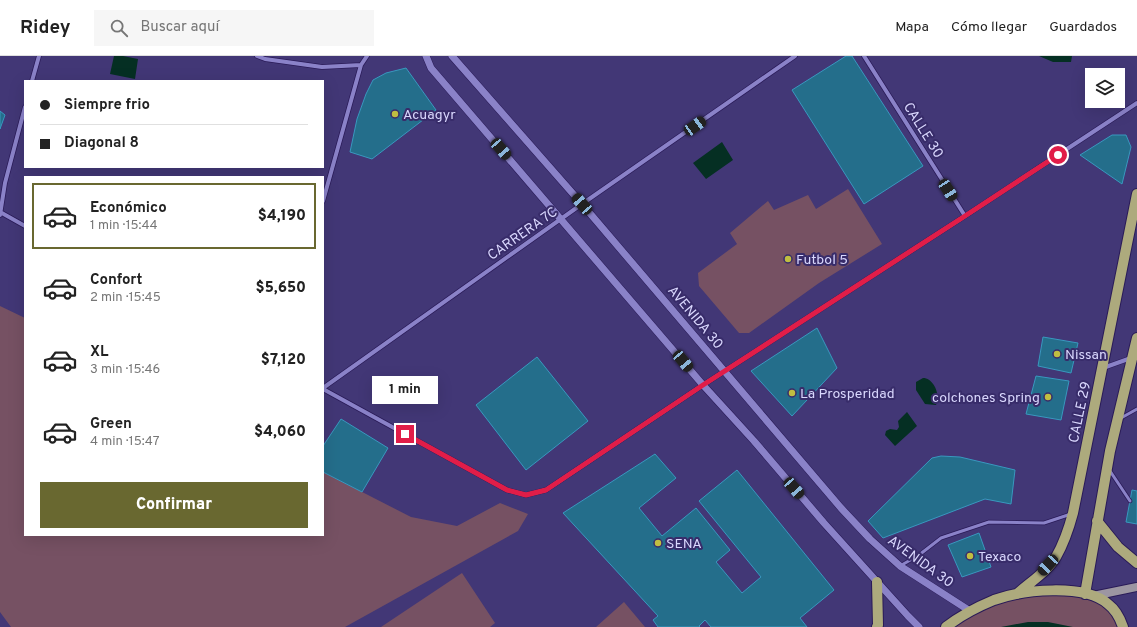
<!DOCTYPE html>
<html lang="es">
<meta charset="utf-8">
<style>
:root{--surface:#fff;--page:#f6f6f6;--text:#222;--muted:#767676;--line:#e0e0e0;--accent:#696830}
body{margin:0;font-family:Overpass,sans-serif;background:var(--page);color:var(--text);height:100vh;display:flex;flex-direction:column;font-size:15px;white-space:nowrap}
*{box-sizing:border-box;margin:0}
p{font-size:13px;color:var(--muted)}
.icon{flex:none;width:22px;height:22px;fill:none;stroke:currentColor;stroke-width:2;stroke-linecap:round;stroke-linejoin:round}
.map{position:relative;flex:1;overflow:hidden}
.details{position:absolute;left:24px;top:120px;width:300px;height:360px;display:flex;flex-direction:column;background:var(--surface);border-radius:0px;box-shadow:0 4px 16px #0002}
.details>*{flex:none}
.banner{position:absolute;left:24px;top:24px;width:300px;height:88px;border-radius:0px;box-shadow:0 4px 16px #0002;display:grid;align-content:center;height:88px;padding:0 16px;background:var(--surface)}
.controls{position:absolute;left:1085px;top:12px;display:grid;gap:8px}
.controls a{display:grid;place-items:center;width:40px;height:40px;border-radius:0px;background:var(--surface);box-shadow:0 4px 16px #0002;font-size:20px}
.end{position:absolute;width:18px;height:18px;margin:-9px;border:5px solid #e11d48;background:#fff;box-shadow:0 0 0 2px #fff}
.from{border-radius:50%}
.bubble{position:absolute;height:28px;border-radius:0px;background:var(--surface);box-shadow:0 4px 16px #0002;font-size:13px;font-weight:800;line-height:28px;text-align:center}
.car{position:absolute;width:12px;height:24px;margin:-12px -6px;border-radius:5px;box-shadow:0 0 3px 1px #0007;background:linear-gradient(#222 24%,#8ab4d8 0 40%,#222 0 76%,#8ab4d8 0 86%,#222 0)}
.banner b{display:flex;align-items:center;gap:14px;height:38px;font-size:15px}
.banner b+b{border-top:1px solid var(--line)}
.banner i{width:10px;height:10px;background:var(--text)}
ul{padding:7px 0 0;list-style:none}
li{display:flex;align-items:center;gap:12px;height:66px;margin:0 8px 6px;padding:0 8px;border:2px solid transparent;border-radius:0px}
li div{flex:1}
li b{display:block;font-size:15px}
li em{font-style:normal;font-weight:800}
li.on{border-color:var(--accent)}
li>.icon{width:36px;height:36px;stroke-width:1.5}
.primary-button{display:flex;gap:8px;margin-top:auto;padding:8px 16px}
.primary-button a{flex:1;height:46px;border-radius:0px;background:var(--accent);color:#fff;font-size:16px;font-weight:800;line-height:46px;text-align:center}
header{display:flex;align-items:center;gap:24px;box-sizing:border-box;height:56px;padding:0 20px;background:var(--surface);border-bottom:1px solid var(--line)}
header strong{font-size:19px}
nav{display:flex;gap:22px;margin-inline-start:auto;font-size:14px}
.search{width:280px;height:36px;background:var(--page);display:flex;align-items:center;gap:10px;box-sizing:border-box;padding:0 14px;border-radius:0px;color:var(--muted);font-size:15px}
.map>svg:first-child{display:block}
</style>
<header>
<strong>Ridey</strong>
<div class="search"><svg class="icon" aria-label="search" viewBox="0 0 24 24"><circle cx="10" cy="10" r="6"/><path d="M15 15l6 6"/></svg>Buscar aquí</div>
<nav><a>Mapa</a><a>Cómo llegar</a><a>Guardados</a></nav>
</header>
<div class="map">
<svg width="1137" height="571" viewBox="0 0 1137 571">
<rect width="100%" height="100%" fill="#423776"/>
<!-- green -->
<path fill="#765163" d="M848,133L882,188L819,227L749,277H739L699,230L698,217L737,188L730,177L768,145L774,154L808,139L816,153Z
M0,250L25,262V479H323V416L411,461L457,470L500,447L528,458L518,475L345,571H11L0,556Z
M462,517L495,567L490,571H381Z
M1068,535L1108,547L1123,571H946L995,544Z
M624,546L645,571H596Z"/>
<!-- water -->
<path fill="#052f23" d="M114,0H123L138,3L135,23L110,18Z
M1039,0H1072L1071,6H1053Z
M722,86L733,104L706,123L693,107Z
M923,322C934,322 941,340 936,349L925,348L916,334V326Z
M907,356L917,370L895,390L885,379L886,375L890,373L897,374L899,371L898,365Z
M1028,566H1048L1073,571H1001Z"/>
<!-- building -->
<path fill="#246e8b" stroke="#3998bf" d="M846,0H852L923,110L864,148L792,34Z
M406,12L436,54L372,103L350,96L357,63L366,38L373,24L386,17Z
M0,55L5,59L0,73Z
M1112,79H1126L1131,91L1122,128L1080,99Z
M817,272L837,312L792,360L751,315Z
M1043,281L1078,287L1071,317L1038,310Z
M537,301L588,365L526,414L476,349Z
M1036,320L1069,325L1061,364L1026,358Z
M341,363L388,392L362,436L323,416V390Z
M655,398L676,422L639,452L662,480L696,452L730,494L716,506L742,537L761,521L699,445L737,414L834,534L800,562L807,571H711L705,564L699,570L700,571H658L653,564L658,560L563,457Z
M941,400L960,401L1015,414L1011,448L985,443L883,482L868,465L932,402Z
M1132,434L1137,435V468L1126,466Z
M979,477L991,511L962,521L948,489Z"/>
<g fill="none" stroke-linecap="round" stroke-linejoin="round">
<!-- service casing -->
<g stroke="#2a1b58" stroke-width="4.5">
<path id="service" d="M1121,362L1137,353
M1110,415L1130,445
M900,510L919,499L941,482L989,466L1044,467L1071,458"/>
</g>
<!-- minor casing -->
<g stroke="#2a1b58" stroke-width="5.5">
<path id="minor" d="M257,0L265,3L322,11L361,9
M864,0L965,160
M32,25L39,0
M323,145L361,9L367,0
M0,156L25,170
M0,159L5,127L25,51
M1103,312L1131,302
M323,332L582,148L795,0
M323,333L507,434L526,439L546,434L703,329L965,160L1137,47"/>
</g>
<!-- tertiary casing -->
<g stroke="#2a1b58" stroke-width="8">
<path id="tertiary" d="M426,0L431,12L703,329L754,385L824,467L908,560L919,571
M452,0L582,148L841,452L870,483L900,510L970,555"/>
</g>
<!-- secondary casing -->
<g stroke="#2a1b58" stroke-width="10">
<path id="secondary" d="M1093,540L1137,531"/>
</g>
<!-- primary casing -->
<g stroke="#2a1b58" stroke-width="12">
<path id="primary" d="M1097,465L1118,491L1137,507
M877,526L878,569L877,571
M1017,538C1029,527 1047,516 1056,501C1064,487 1069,472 1073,457L1137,138
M1085,538L1110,395L1137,282
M946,571C960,560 977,551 994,544C1022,534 1084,527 1108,548C1116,554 1120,562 1123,571"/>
</g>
<!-- service -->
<use href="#service" stroke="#8a82c8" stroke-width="3"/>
<!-- minor -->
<use href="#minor" stroke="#8a82c8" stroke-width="4"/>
<!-- tertiary -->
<use href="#tertiary" stroke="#8a82c8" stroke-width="7"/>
<!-- secondary -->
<use href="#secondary" stroke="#9c96a2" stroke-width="8"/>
<!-- primary -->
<use href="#primary" stroke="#adaa7d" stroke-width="10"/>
</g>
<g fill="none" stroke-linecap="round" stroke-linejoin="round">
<!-- route -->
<path stroke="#e11d48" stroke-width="5" d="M405,378L507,434L526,439L546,434L703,329L965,160L1058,99"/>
</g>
<!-- markers -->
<g fill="#c0be41" stroke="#382c6a" stroke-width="1.5">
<circle cx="395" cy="58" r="4"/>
<circle cx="788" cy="203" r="4"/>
<circle cx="1057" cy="298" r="4"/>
<circle cx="792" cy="337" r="4"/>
<circle cx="1048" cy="341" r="4"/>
<circle cx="658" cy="487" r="4"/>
<circle cx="970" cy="500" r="4"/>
</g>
<g text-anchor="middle" stroke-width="4" stroke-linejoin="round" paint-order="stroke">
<!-- poi labels -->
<g font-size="14" fill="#d9d7fd" stroke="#382c6a" text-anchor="start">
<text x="403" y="63">Acuagyr</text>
<text x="796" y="208">Futbol 5</text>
<text x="1065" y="303">Nissan</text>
<text x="800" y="342">La Prosperidad</text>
<text x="1040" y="346" text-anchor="end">colchones Spring</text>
<text x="666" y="492">SENA</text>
<text x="978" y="505">Texaco</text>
</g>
<!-- street labels -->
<g font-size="14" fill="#d9d7fd" stroke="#382c6a">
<text transform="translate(924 74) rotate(58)" y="5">CALLE 30</text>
<text transform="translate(522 177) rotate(-35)" y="5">CARRERA 7C</text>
<text transform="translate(696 261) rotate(50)" y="5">AVENIDA 30</text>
<text transform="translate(1079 356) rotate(-78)" y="5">CALLE 29</text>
<text transform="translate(921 505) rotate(36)" y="5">AVENIDA 30</text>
</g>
</g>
</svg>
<div class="controls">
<a><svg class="icon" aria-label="layers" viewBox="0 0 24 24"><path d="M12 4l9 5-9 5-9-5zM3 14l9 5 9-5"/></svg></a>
</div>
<i class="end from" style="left:1058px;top:99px"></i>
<i class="end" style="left:405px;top:378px"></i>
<div class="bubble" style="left:372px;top:320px;width:66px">1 min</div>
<i class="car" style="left:695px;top:70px;rotate:55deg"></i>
<i class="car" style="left:501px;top:93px;rotate:139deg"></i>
<i class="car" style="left:948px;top:134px;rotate:147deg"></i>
<i class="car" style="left:582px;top:148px;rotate:319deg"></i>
<i class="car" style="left:683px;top:305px;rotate:140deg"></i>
<i class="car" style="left:794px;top:432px;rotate:139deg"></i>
<i class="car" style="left:1048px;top:509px;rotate:223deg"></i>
<div class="banner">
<b><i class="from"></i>Siempre frio</b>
<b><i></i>Diagonal 8</b>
</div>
<section class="details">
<ul>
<li class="on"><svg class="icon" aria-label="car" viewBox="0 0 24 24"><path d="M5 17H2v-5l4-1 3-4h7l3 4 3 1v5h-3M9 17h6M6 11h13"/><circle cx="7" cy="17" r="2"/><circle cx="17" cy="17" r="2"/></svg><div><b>Económico</b><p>1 min · 15:44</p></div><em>$4,190</em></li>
<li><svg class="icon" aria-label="car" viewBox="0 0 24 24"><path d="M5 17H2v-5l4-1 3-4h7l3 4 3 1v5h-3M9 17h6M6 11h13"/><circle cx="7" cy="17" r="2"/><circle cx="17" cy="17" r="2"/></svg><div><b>Confort</b><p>2 min · 15:45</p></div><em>$5,650</em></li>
<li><svg class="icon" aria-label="car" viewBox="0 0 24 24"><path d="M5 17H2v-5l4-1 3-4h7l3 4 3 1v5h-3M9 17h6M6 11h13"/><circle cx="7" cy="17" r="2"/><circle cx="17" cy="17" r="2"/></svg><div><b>XL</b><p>3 min · 15:46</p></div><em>$7,120</em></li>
<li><svg class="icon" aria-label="car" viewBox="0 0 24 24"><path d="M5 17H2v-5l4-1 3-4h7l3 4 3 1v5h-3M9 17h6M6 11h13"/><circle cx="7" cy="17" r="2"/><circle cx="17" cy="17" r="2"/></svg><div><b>Green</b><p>4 min · 15:47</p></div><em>$4,060</em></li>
</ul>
<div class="primary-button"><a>Confirmar</a></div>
</section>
</div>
